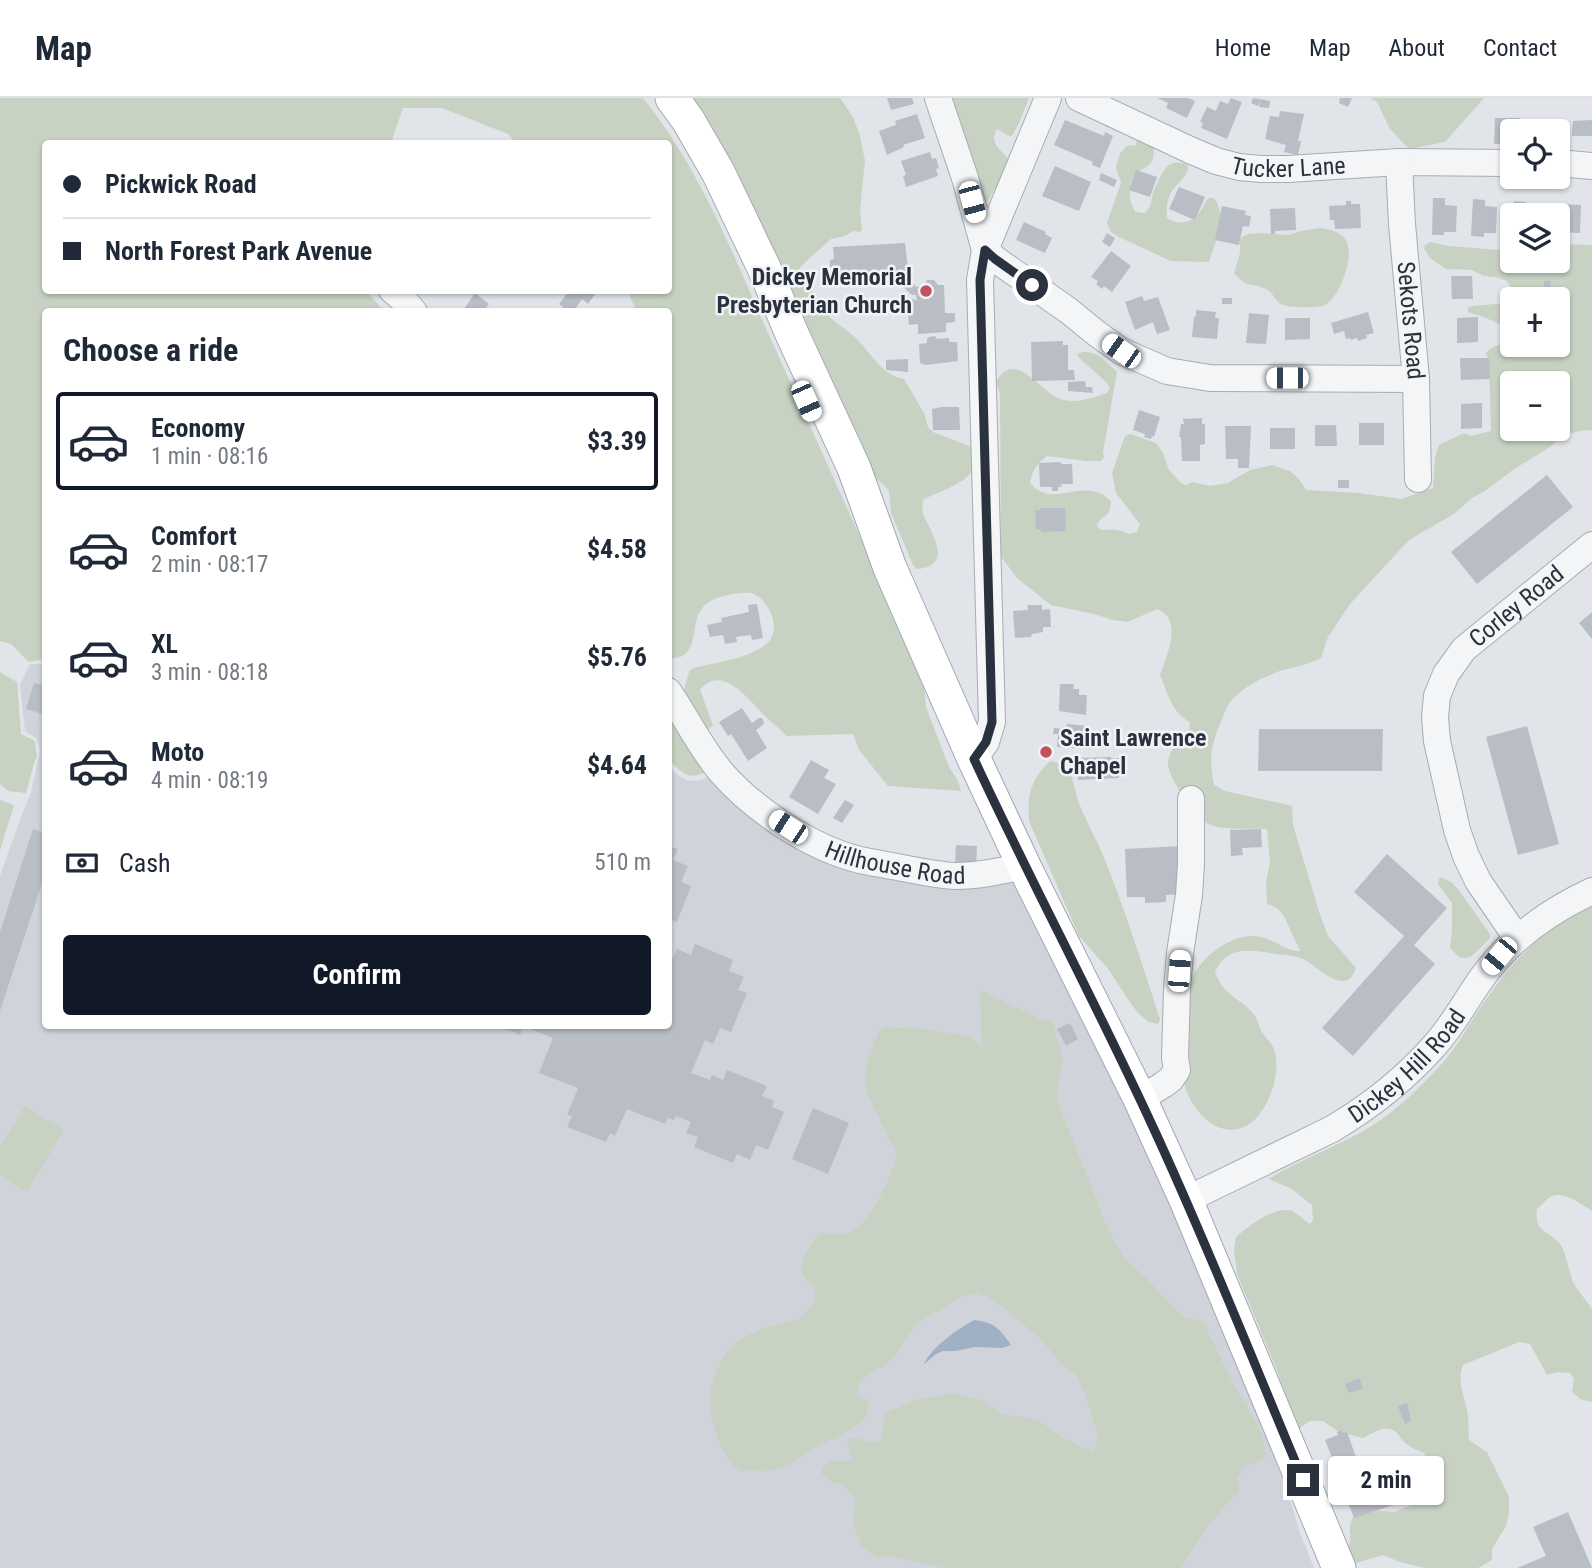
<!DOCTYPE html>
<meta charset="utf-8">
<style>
:root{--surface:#fff;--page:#f6f6f7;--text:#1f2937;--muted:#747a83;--line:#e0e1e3;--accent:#111827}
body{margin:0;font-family:"Roboto Condensed",sans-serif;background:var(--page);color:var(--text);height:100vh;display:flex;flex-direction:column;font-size:26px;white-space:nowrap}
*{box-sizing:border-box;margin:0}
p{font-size:23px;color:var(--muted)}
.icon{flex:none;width:38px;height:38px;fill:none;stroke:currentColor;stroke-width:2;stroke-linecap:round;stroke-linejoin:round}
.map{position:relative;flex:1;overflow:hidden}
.side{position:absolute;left:42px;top:210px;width:630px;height:721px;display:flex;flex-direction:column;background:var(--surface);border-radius:7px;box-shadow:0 2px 5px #0004}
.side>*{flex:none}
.top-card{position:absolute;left:42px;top:42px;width:630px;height:154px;border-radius:7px;box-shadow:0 2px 5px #0004;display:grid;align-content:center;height:154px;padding:0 21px;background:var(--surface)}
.buttons{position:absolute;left:1500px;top:21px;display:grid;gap:14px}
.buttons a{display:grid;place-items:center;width:70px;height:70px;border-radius:7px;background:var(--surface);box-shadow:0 2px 5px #0004;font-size:35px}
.end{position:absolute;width:32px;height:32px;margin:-16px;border:9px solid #2b323f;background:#fff;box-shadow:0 0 0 4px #fff}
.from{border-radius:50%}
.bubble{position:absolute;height:49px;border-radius:7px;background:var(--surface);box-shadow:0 2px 5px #0004;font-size:23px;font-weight:700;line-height:49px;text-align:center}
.car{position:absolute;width:21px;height:42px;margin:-21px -10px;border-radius:9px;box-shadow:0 0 5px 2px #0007;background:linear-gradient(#fff 24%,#345 0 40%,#fff 0 76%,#345 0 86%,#fff 0)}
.top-card b{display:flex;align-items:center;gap:24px;height:66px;font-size:26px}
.top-card b+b{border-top:2px solid var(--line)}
.top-card i{width:18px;height:18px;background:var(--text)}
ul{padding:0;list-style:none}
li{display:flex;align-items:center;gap:21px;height:98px;margin:0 14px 10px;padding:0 7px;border:4px solid transparent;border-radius:7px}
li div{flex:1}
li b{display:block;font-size:26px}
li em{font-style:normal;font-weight:700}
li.active{border-color:var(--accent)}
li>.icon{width:63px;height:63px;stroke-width:1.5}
h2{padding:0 21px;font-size:32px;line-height:84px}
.pay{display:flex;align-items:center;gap:18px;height:77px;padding:0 21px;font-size:26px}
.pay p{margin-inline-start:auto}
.action{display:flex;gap:14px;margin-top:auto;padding:14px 21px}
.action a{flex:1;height:80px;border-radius:7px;background:var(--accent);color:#fff;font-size:28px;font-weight:700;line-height:80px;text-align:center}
header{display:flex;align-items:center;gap:42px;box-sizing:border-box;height:98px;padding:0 35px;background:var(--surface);border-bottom:2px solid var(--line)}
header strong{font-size:33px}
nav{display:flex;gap:38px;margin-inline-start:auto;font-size:24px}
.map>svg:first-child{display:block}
</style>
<header>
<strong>Map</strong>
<nav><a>Home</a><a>Map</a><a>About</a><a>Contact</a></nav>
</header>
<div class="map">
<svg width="1592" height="1470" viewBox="0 0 1592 1470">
<rect width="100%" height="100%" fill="#e1e4e9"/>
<!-- built -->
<path fill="#d0d3da" d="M30,566H45L46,928H668L669,667L675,675L688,683L702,682L715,674L804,747L1014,780L1128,1005L1276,1356L1301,1438L1314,1470H0V778L22,716L31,695L40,652L36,640L25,633L20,587Z"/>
<!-- green -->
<path fill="#c7d2c3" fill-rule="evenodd" d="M0,0H643C697,67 729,146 763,224C803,312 843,401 883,490L892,518L906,542L924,586L926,609L949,669L958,683L961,693L888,688L859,652L853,636L786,638C780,630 773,626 766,619C750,604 723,564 700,592L713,627L701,637L683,596L689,574L693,570C714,565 748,561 765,547C767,545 771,542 772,539C779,523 766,498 750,495C744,494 734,496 728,497C681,506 704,542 684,557C680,560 674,560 669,561L668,214L636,213L628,193L668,192V46L516,45L508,36L442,10H403L391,45L46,46V192L366,193L384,213L46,214L45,561L29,564L11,546L0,543Z
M685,0H840L853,19L860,38L865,63L860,111L862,132L860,134L853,133L845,138L831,141L800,169L798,178C802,185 808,188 813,194C817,200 820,207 824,213C834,225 848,232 858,242C872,257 883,278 904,281L924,315L928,329L933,334L967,347L972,350C972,355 975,363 974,367C971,386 937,393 923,402C923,408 921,413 924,418C932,436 954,468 917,471L913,467L891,415L889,393L883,386L875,380Z
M950,0H1029L1019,25L1012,38L1007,37L997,31C989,44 999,51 1008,60V69L988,103L984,104L965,46L960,22Z
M1370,0H1484L1445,44L1409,51L1390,31L1377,4Z
M1144,39L1151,43C1163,78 1130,62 1130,93C1130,102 1130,106 1136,114L1145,115C1152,108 1151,103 1153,94C1154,91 1156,87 1158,84C1165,69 1170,60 1188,67C1189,80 1175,85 1170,97C1167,103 1166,113 1167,120C1177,127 1191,126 1199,115C1203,110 1204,105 1209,100H1214C1228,118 1215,145 1209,164L1171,163L1119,139L1110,133L1107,125L1121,85L1116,69L1120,55L1128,47L1135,48L1137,43Z
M1321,130C1331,132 1339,133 1345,141C1356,155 1341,195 1328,205C1322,211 1289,210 1281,206C1275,203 1273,194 1266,191C1249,183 1249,192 1234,175L1240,155V142L1242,139L1249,136L1263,135L1288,137L1305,132Z
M1430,144L1449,148L1512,153V163H1558V146L1592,147V332L1580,333L1563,337L1550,349L1514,371L1485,393L1472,400L1454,416L1409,442L1350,506L1328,539L1321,560C1305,569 1286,569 1270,577C1255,583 1240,592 1230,604C1227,608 1225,614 1223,619C1212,643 1208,660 1214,687L1225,693L1292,708L1293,727L1320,817L1328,838L1356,870C1346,901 1318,868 1303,861C1295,857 1284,857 1276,856C1251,852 1226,847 1215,875C1226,901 1242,900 1255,918C1258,923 1259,928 1261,933C1266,941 1273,945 1275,955C1278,968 1276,980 1272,992C1250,1058 1193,1034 1182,977C1184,957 1185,937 1187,917C1188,908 1187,898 1189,889C1195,863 1227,837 1254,838C1273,839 1283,853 1300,853C1297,845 1293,839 1290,831C1285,819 1280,808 1267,806L1266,783L1270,765L1267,731C1250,730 1224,733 1208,726C1196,721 1166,677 1168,664C1170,650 1179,642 1189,634L1190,624C1172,616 1167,593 1160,577C1167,556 1184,522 1157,511L1128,524L1113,522L1094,516L1051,507L1018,481L1001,459L1000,296L996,284C1014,250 1039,292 1058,300C1072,307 1093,300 1107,295L1110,290L1105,283L1079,260L1077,256C1094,249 1105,263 1117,274L1103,354L1104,359L1101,363H1086L1047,358C1037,366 1032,372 1030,385C1052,413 1084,376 1111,403C1110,422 1101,416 1097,428L1101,432C1111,431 1120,431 1129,436L1137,434L1140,426L1116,395L1112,375L1125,338L1131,336L1156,345L1163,355L1169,372L1181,385L1186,387L1192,384L1210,388L1228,385L1250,372L1272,367L1290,373L1299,381L1306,392L1359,395L1401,401L1433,390L1435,359L1439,347L1464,335L1471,338L1491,333L1489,265L1486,255L1491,250L1512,242V247H1558V201H1512V232L1486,220L1468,214V209C1483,206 1496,207 1510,204L1515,197L1507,183L1495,179L1484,178L1472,172L1446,171L1431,161L1424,151L1425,147ZM1512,285H1558V331H1512Z
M0,574L17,584L21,636L35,643L37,660L35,662L26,695L8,693L0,686Z
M668,599L710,672C690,683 683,677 669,662Z
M1050,663C1058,664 1068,668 1071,677C1074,685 1075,694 1078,703C1085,721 1095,739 1103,757C1125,811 1142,866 1160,921L1158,926L1149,924L1139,916L1129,903L1109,872L1079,838L1029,723C1027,696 1031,682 1050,663Z
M0,702L14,707L0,752Z
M1441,779L1451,784L1457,790L1490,836V840C1476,854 1466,872 1450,849L1452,833V805L1438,786L1439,781Z
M1592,806V1113C1580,1106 1564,1092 1550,1099C1545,1102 1541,1108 1537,1111C1534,1137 1549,1131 1560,1146C1566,1155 1569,1173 1573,1184C1578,1194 1587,1202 1592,1212V1304L1580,1301L1572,1294L1574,1281L1570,1275L1557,1274L1547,1277L1530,1246L1519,1244L1463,1267C1456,1284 1466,1301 1468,1318C1469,1326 1468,1334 1469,1342L1487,1354L1509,1399V1416L1506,1428L1492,1451V1462L1478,1470H1424L1400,1464L1383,1457L1353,1466L1348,1451L1350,1444V1427L1353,1419L1365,1412L1395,1414L1432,1398L1438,1391L1424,1355C1418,1352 1413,1351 1408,1347C1403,1344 1400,1338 1396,1334C1385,1325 1374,1335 1363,1340L1339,1334L1323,1323H1310L1300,1330L1297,1329L1276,1270L1237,1176L1234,1151L1236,1139C1248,1129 1275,1107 1292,1113C1298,1116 1305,1123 1310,1126L1313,1122L1312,1107L1300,1098L1294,1092L1269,1081C1302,1060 1340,1048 1373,1027C1395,1014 1419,990 1437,971C1455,953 1466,931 1480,910C1508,869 1545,826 1592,806Z
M980,892L1042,922L1052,923L1063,960L1056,1000L1108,1131L1124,1160L1145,1179L1183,1219L1203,1224C1213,1244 1222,1264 1232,1283C1246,1310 1261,1324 1266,1356L1262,1362L1245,1368L1237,1381L1239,1394C1215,1416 1197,1442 1181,1470H943L894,1458L879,1459L862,1449L853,1425L855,1400L845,1387L832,1384L821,1375L823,1368L831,1363H853L847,1344L852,1339L867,1343L880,1344L886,1315L915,1302L955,1295L980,1302L1003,1317L1023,1319L1041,1324L1062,1339L1093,1354L1098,1339L1088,1304L1076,1276L1061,1266L1041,1241L1000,1207L978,1194L962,1198L916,1226L893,1259L884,1268L863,1279L858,1288L859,1298L868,1303C874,1330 826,1342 809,1353C804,1356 800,1360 796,1363C789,1367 777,1371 769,1373C761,1374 751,1372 742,1373C738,1370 732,1367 729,1363C718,1348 707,1311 711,1292C714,1275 725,1251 740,1242C751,1235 766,1229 779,1226C786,1224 794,1224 800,1220C812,1211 816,1203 815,1188C812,1186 807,1184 805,1180C795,1167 811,1146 819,1136C828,1135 838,1137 847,1135C871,1130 890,1078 897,1057L866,993V970L877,938L883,929L922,931L969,938L982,949Z
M25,1008L64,1032L27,1094L0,1077V1048Z"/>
<!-- water -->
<path fill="#a0b1c5" d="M974,1222C994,1224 1000,1231 1011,1247L1002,1250L975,1249L955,1253H943L936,1256L923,1267C934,1247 955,1233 974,1222Z"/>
<!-- building -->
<path fill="#b9bdc5" d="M887,0H912L914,6L891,12Z
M1157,0H1188L1195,3L1187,20L1166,10L1168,5Z
M1231,0L1242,4L1227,41L1201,30L1203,25L1200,24L1207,9L1216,13L1220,3L1228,6Z
M1253,0L1270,3L1269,10L1259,9L1260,2L1258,8L1251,5Z
M1340,0H1352L1348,9L1339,5Z
M1280,13L1304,16L1298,43H1301L1298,57L1284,54L1286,47L1265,41L1270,18L1279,19Z
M917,16L925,40L903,47L904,49L887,57L879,33L896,27L895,23Z
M1495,20H1520L1519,33H1512V46H1494Z
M1065,22L1104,38L1105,34L1113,38L1100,70L1092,67L1093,64L1054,47Z
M1592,22V38H1572L1573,23Z
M930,54L932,61L936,60L939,70L936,71L938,78L906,89L903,78L906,77L901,63Z
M1055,68L1091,84L1079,113L1042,98Z
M1136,72L1157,79L1150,99L1129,92Z
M1101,75L1117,82L1114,89L1099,82Z
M1179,89L1205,99L1195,122L1169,111Z
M1433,100H1445V107L1457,108L1456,134H1444V137H1432Z
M1473,101L1485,102V108L1497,109L1496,135H1484V139L1471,138Z
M1346,103H1351V106H1360L1361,130L1335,131L1334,122H1330L1329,108L1346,107Z
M1514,103L1526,104V111H1538L1537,117H1514Z
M1558,106L1581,107L1580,135L1558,134Z
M1222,108L1246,113L1245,117L1251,118L1249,129L1243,128L1239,147L1215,142Z
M1295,110L1296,132L1275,133V136H1271L1270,111Z
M1024,124L1046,134L1045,136L1052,140L1045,155L1016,142Z
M1107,135L1115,140L1110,149L1102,144Z
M905,145L908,170H906L907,179L916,189L924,188L927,182H934L938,187H944L945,215H955V224L946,225V234L918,236V226L909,227L908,216L907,217L906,201H913L917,203L916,197H912L897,183V179L835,181L834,169H830V162L834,161L833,149Z
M1111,153L1131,168L1112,194L1104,188L1102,191L1096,186L1098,183L1091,179Z
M1451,178H1472L1473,201H1452Z
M1544,183H1551L1550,192H1544Z
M570,192H598L588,206L582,201L573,214H568L559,206Z
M475,195L489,206L483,214H462Z
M1142,198L1144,203L1158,199L1170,232L1157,236L1153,224L1135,232L1125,204Z
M1222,200H1232V206H1222Z
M1196,212L1216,214L1215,220H1219L1217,241L1192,239L1194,218L1196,219Z
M1368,214L1374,235L1366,237L1367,240L1358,243L1357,240L1351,242L1350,240L1346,241L1344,233L1334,236L1331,225Z
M1249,215L1269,217L1266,246L1246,245Z
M1478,219V244L1457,245V220Z
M1285,220H1310V241L1285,242Z
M935,238L937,241L949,240V244H957L958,263L926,267L920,265L919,246L927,245V241L929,239Z
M1063,243V247H1068V272H1074L1075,282L1032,283L1031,244Z
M1460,260H1489L1490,281L1461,282Z
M908,261V274L886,272V262Z
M1085,283L1086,289H1092L1093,295L1068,293V284Z
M1482,305V330L1461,331V306Z
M941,309H959L960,332H933L932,311Z
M1139,312L1160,319L1154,339L1152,338L1151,341L1144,339L1145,336L1133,332Z
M1202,320V326H1205V346L1200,347V363H1182L1181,339H1179L1181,326H1184L1183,321Z
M1359,325H1384V347H1359Z
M1315,327H1336L1337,348H1315Z
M1225,328H1251L1249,370H1238V361H1226Z
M1270,330H1295V351H1270Z
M1061,364V366H1072L1073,386H1061L1062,389H1058V393H1052V389H1040L1039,365Z
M1547,377L1573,409L1477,486L1451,454Z
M1338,382H1349V390H1338Z
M1040,410H1065L1066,433L1041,434V431H1036L1035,412H1041Z
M757,506L763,540L752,542L751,537L736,539L737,544L725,546L723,537L710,539L707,527L722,524L721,520L749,514L748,507Z
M1027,507H1042V512L1050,511L1051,529H1043V534L1032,536L1031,539L1015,540L1013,513L1028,512Z
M1592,514V541L1579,525Z
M34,585L46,588V617L26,611Z
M1060,586H1074L1073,591H1079V597H1087L1086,617L1059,613Z
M742,610L752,625L759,620H762L764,625V626L756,632L767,650L748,663L731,636L728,638L719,624Z
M1067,626L1087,628L1086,637L1093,638L1092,651L1057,649L1058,636H1053L1054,630L1066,631Z
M1527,628L1559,746L1518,757L1486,639Z
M1259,631H1383L1382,673H1258Z
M1111,659V660H1119V680L1078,682V660Z
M811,662L829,672L824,680L836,686L818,716L789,699Z
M845,702L854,707L842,725L833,720Z
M33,731L46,735V773L0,913V834Z
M1261,731L1262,749L1242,750L1243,757L1231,758L1230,732Z
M956,747L977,748L976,768L955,767Z
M668,748L678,751L673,762L688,768L681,784L691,788L677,824L668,821Z
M1183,748L1185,796L1166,797V804L1145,805V799H1127L1125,751Z
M1387,756L1447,810L1414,847L1435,866L1353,958L1322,930L1404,838L1354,794Z
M695,846L733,862L729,873L744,879L738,892L747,895L731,934L720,930L713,946L705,942L691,975L710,982L712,977L723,982L727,972L767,988L762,998L774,1003L772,1009L784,1014L768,1052L756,1047L750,1062L737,1056L733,1065L694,1049L698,1039L686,1035L691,1024L676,1018L674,1022L668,1020L665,1026L627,1011L615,1038L610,1035L606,1044L567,1029L572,1018L567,1017L578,990L539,975L553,940L523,928L520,937L497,928H668V858L673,860L677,851L691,857Z
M1070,925L1078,941L1066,948L1057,931Z
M813,1010L849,1025L828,1076L792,1061Z
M1359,1280L1363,1290L1349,1295L1345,1286Z
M1407,1305L1411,1323L1405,1326L1398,1308Z
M1342,1332L1343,1335L1347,1334L1356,1359L1335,1367L1325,1342L1338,1337L1337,1334Z
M1378,1397L1379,1401L1389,1398L1393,1407L1354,1420L1349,1407Z
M1568,1414L1592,1470H1517L1546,1458L1533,1429Z"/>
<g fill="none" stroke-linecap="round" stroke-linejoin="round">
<!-- minor casing -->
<g stroke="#a7abb3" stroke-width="28">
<g id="minor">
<path d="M938,0L965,80L985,152L995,161L1069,213L1096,235L1121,253L1167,273L1210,280L1416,281"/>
<path id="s1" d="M1079,0L1190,52L1216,63L1239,69L1261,71H1288L1399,64L1512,65"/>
<path id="s2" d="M1399,64L1402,126L1416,281L1418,381"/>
<path d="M1558,65L1592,68"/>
<path d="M392,192L405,203L414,214"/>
<path id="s3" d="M668,593C686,619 700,649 721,674C754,712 811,750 860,762C874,765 888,767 902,770C919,773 937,777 955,778C978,778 1001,773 1024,768"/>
<path d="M974,661L986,644L992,624L980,182L985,152L1048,0"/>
<path id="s4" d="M1517,840L1478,783L1466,758L1457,732L1437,643L1435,619L1437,598L1446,576L1464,551L1592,447"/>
<path d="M1140,1001L1163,987L1171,981L1177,972L1175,960L1177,891L1180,855L1189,797L1191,766V701"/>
<path id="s5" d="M1186,1102L1332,1031C1371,1008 1405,981 1435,947C1454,926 1467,900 1484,877C1512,839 1549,813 1592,793"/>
</g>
</g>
<!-- major casing -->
<g stroke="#a2a8b3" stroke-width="35">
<path id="major" d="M672,0L688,22L718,74L764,170L792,236L854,370L890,470L974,661L1024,768L1140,1001L1186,1102L1339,1470"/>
</g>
<!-- minor -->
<use href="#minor" stroke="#f4f5f7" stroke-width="26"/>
<!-- major -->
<use href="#major" stroke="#fff" stroke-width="33"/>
</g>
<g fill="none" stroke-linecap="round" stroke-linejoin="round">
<!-- route -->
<path stroke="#2b323f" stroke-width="9" d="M1032,187L995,161L985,152L980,182L992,624L986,644L974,661C1031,784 1095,903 1152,1027C1206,1143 1253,1263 1303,1382"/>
</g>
<!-- markers -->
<g fill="#c2525f" stroke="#f1f3f6" stroke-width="2.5">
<circle cx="926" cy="193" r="7"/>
<circle cx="1046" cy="654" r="7"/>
</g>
<g text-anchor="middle" stroke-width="5" stroke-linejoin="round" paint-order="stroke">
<!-- street labels -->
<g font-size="24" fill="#2b323f" stroke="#f1f3f6">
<text dy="8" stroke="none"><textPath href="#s1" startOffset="224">Tucker Lane</textPath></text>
<text dy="8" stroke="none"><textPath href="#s2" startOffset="159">Sekots Road</textPath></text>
<text dy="8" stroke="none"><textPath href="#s4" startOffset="383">Corley Road</textPath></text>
<text dy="8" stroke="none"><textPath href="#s3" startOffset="299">Hillhouse Road</textPath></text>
<text dy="8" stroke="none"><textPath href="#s5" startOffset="261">Dickey Hill Road</textPath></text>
</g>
<!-- poi labels -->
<g font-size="24" font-weight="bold" fill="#2b323f" stroke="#f1f3f6" text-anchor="end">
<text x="912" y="187">Dickey Memorial<tspan x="912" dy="28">Presbyterian Church</tspan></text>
<text x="1060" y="648" text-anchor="start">Saint Lawrence<tspan x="1060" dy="28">Chapel</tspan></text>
</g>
</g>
</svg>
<div class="buttons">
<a><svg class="icon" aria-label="locate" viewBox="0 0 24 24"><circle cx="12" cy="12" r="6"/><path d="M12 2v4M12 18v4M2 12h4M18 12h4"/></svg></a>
<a><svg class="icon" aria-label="layers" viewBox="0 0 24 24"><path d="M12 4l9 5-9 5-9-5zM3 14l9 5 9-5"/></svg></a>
<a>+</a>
<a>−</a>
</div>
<i class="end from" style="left:1032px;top:187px"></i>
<i class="end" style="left:1303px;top:1382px"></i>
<div class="bubble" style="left:1328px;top:1358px;width:116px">2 min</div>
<i class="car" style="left:972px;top:104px;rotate:165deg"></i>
<i class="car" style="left:1121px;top:253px;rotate:305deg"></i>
<i class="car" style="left:1287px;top:280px;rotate:270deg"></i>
<i class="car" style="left:806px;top:303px;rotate:156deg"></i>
<i class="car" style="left:788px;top:729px;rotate:303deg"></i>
<i class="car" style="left:1499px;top:858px;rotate:220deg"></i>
<i class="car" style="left:1179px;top:873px;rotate:4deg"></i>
<div class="top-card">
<b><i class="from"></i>Pickwick Road</b>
<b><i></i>North Forest Park Avenue</b>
</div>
<section class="side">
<h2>Choose a ride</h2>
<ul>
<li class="active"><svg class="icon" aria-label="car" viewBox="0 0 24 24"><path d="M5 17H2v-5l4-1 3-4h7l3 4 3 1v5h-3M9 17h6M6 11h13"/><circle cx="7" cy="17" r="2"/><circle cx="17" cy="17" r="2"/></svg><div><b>Economy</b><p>1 min · 08:16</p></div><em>$3.39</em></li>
<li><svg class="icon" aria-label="car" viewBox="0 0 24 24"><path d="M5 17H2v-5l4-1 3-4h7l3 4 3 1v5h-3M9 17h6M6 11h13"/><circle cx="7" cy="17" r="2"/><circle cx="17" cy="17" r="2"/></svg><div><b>Comfort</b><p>2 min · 08:17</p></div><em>$4.58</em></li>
<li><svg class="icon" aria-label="car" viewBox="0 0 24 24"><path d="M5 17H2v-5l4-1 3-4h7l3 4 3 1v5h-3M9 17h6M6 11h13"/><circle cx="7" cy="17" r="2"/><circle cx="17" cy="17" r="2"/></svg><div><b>XL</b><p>3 min · 08:18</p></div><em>$5.76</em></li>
<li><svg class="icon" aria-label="car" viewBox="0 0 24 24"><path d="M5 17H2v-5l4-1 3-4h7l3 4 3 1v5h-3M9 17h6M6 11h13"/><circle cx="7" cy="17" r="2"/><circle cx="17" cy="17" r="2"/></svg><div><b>Moto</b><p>4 min · 08:19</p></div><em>$4.64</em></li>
</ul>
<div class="pay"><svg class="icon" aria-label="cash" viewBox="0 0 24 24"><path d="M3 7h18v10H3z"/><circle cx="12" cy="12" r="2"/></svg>Cash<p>510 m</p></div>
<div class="action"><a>Confirm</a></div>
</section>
</div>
